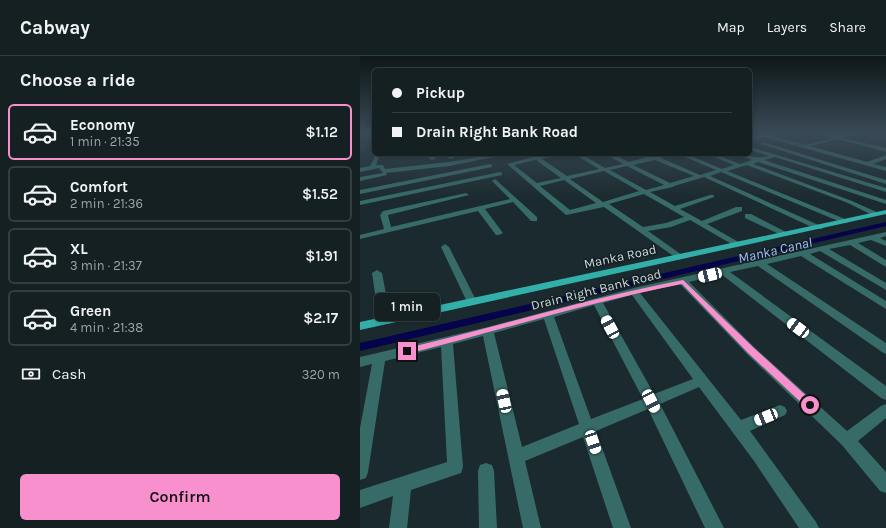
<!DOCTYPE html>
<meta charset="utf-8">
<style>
:root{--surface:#142022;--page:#212d2f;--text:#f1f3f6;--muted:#9da3a5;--line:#333e40;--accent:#f790cd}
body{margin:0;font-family:Karla,sans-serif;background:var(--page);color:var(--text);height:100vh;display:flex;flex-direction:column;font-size:15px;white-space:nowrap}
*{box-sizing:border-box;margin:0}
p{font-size:13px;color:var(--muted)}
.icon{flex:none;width:22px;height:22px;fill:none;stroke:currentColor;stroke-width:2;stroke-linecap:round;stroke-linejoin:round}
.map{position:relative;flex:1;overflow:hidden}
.drawer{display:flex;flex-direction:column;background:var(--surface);width:360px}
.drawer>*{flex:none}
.top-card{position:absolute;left:12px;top:12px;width:380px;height:88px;border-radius:6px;box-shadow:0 2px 6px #0003,0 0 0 1px var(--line);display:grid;align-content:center;height:88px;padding:0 20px;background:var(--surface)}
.end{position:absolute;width:18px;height:18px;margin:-9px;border:5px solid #f790cd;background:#111;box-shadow:0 0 0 2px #111}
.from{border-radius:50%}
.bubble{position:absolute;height:28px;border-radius:6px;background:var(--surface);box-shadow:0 2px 6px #0003,0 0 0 1px var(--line);font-size:13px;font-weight:600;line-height:28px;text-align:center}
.car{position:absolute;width:12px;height:24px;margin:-12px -6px;border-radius:5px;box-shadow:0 0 3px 1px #0007;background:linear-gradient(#fff 24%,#345 0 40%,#fff 0 76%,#345 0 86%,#fff 0)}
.top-card b{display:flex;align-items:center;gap:14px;height:38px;font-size:15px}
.top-card b+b{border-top:1px solid var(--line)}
.top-card i{width:10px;height:10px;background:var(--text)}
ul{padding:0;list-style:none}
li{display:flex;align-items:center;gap:12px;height:56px;margin:0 8px 6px;padding:0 12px;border:2px solid var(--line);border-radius:6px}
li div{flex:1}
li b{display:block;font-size:15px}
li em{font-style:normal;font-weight:600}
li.on{border-color:var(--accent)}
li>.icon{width:36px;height:36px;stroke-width:1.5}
h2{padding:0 20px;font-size:18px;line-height:48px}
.pay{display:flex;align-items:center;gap:10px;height:44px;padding:0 20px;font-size:15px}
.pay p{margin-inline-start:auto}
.button{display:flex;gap:8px;margin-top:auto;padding:8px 20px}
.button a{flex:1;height:46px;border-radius:6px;background:var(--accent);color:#111;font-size:16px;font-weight:600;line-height:46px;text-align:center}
header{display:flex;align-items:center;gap:24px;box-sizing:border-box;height:56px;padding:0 20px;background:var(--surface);border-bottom:1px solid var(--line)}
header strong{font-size:19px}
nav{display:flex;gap:22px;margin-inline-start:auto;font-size:14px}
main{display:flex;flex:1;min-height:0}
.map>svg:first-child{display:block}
</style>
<header>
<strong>Cabway</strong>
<nav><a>Map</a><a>Layers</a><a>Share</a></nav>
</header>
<main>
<section class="drawer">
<h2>Choose a ride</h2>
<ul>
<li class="on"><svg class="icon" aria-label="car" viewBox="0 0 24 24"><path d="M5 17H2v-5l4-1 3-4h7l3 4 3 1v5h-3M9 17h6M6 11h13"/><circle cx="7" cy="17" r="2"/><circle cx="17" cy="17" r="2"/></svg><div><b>Economy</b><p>1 min · 21:35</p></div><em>$1.12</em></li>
<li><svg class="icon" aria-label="car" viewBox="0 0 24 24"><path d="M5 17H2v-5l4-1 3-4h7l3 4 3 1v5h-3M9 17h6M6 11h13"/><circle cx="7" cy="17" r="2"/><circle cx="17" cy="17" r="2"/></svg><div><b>Comfort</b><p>2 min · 21:36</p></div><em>$1.52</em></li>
<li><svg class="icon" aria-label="car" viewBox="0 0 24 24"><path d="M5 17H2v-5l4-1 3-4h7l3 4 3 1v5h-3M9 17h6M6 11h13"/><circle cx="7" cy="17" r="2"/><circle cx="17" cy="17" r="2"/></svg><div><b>XL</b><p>3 min · 21:37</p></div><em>$1.91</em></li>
<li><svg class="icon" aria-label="car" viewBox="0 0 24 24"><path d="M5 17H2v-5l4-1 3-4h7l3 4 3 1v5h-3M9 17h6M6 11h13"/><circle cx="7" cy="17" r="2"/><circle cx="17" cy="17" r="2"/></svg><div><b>Green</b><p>4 min · 21:38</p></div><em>$2.17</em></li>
</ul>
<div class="pay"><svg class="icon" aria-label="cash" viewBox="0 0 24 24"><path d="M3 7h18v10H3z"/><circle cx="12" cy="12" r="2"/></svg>Cash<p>320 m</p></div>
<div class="button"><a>Confirm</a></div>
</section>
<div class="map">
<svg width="526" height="472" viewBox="0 0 526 472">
<rect width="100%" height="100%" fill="#1b2a2e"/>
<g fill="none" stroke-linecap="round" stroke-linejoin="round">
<!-- canal -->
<path fill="#04034c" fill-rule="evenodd" d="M526,166V170L0,295V287Z"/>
<!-- minor -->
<path fill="#376b68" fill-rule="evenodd" d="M396,77L406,78L445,89L474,82L457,77L477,80L497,77L482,82L526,92V96L479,83L450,90L507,106L526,99V103L513,108L526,111V115L405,81L390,84V82L400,79Z
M403,86L526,124V128L401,88Z
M12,87H14V91L12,90Z
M390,91L526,132V136L415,101L404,104L526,144V148L398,106L393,108L492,145L521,158L514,160L488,147L387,109L367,115L490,165L486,167H483L361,116L350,120L463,171L462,173H456L344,121L314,130L313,131L290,136L315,150L350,139H354V141L320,153L342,165L376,151H382V155L347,168L382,188L378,190H375L330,164L311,171L288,175L322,199L323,201L319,204L244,151L206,159L147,108L177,100L201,98L182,103L207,120L239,113L214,98H221L245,112L263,108L245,98H252L269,106L294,99L316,98L301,102L340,119L356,114L318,98H326L362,113L374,109L347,98H355L380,108L392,104L376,98C391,98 394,104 409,100L390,94ZM176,104L201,122L177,127L154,109ZM295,104L334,120L310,127L273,109ZM267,110L304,129L286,134L250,114ZM244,115L279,135L243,146L210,123ZM204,124L236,147L210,154L180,130ZM284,138L324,161L306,167L283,171L249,148Z
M14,97L34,98L19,101L16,109H23L25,113L89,106L137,98H149L89,110L26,117L27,119L0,125V121L23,117L19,112L0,116V112L10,110L14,103Z
M65,98H71L76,103L71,104Z
M90,98H96L93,103L88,102Z
M130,108L132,109V111L0,138V134Z
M140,116L142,117V119L0,149V145Z
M135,123L177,161V165H171L153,146L125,153L143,177L139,179H136L118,155L0,183V179L24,173L20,159L23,155L106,137L109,139L28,159L31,171L150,143L132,125Z
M385,158H391L430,178L426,180H423L385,162Z
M526,176V180L520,182L526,185V190L511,184L498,187L526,204V211L490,189L469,193L526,227V234L460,195L450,198L526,245V253L441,200L407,208L526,287V298L522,296L398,210L370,216L526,330V344L521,342L361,218L329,226L395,292L487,375L521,350L526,348V362L498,385L526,416V437L520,435L482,389L387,298L320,228L280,237L381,364L420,349L425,351L427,355L425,359L390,375L456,466L459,472H439L394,405L339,331L300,348L364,472H345L288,353L236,375L271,472H253L223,381L165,405L181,472H163L123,280L93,288L103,411L101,417L51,434L47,472H29L33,440L0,452V434L87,406L81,291L25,305L8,416L6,422L0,424V372L12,308L0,311V301L128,271L274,232ZM272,239L333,323L294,338L243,247ZM234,249L283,343L231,363L194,261ZM184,263L219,368L162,391L134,277Z
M85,188L89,191L117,246L116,248L112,249L107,246L81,191Z
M17,214L22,217L31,265L29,268H21L19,265L12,217Z
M126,407L132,409L134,415L137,472H119L118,415L120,409Z"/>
<!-- major -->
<path fill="#32afa8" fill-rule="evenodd" d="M526,154V158L0,274V266Z"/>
</g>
<!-- sky -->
<linearGradient id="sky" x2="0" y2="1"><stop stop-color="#0f1719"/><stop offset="0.54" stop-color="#394a57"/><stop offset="1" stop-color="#394a57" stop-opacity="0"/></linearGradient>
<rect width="526" height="143" fill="url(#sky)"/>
<!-- route -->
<path fill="#f790cd" d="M323,224L394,292L453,346V352H447L388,297L322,228C229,246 138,275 47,298L43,295L47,292C139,270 230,242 323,224Z"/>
<g text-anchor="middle" stroke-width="3" stroke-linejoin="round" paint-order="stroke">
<!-- street labels -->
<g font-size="13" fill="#ced7d9" stroke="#122024">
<text transform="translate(260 200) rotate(-12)" y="5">Manka Road</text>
<text transform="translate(236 233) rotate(-14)" y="5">Drain Right Bank Road</text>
</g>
<!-- water labels -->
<g font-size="14" font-style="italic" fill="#a4bdfb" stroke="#122024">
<text transform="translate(415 194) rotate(-13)" y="5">Manka Canal</text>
</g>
</g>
</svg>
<i class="end from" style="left:450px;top:349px"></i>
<i class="end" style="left:47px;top:295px"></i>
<div class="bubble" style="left:14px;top:237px;width:66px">1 min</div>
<i class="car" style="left:350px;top:219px;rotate:257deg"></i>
<i class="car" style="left:250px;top:271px;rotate:332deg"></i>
<i class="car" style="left:438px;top:272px;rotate:307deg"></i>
<i class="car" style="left:144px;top:345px;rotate:348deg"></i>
<i class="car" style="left:291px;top:345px;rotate:153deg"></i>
<i class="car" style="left:406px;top:361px;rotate:248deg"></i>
<i class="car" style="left:233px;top:386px;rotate:161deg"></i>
<div class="top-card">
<b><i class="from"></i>Pickup</b>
<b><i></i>Drain Right Bank Road</b>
</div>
</div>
</main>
